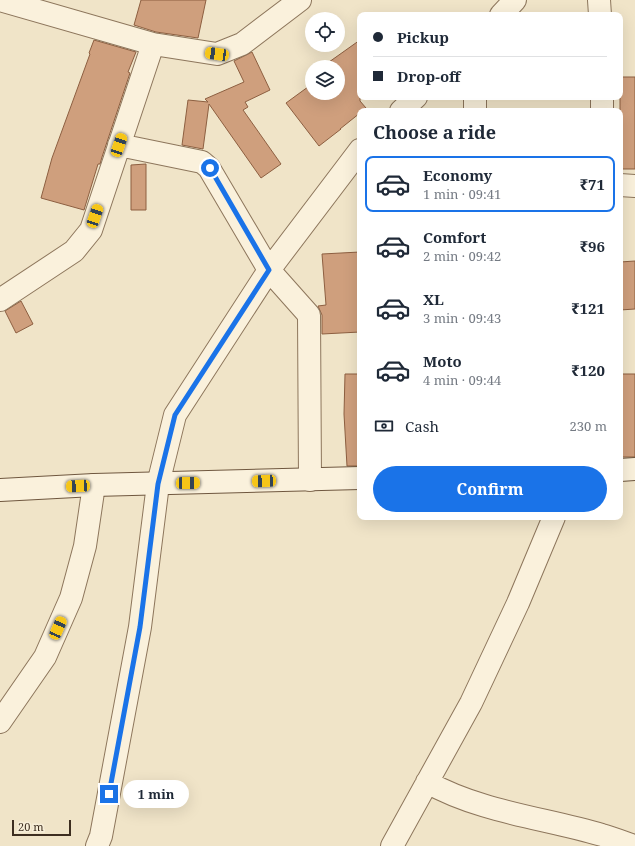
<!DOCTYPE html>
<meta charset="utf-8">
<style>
:root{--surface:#fff;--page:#f2f2f3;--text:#1f2937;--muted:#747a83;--line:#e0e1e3;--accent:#1a73e8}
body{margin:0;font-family:"Noto Serif",serif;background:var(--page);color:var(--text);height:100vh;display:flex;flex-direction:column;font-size:15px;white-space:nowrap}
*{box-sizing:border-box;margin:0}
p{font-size:13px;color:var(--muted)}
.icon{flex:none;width:22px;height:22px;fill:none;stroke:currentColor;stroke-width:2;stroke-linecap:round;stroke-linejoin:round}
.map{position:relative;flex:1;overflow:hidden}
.details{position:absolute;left:357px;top:108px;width:266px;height:412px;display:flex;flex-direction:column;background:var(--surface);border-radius:8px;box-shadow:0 4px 16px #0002}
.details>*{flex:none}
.hud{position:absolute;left:357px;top:12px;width:266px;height:88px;border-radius:8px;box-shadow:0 4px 16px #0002;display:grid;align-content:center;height:88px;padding:0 16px;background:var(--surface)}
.tools{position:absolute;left:305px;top:12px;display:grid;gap:8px}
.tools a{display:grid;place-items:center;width:40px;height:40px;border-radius:50%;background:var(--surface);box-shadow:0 4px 16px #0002;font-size:20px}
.scale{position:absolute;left:12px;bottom:10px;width:59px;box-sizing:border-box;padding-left:4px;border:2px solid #3d2e20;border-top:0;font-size:11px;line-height:14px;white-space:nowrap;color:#3d2e20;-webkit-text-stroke:3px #f7eed8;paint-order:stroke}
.end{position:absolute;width:18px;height:18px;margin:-9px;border:5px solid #1a73e8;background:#fff;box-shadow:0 0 0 2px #fff}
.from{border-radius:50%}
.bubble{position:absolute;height:28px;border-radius:14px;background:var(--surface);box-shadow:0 4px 16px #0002;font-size:13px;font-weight:700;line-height:28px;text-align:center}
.car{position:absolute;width:12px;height:24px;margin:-12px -6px;border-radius:5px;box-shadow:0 0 3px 1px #0007;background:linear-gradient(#f5c518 24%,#345 0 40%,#f5c518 0 76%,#345 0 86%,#f5c518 0)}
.hud b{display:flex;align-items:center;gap:14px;height:38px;font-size:15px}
.hud b+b{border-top:1px solid var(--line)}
.hud i{width:10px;height:10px;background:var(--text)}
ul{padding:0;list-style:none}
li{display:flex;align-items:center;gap:12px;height:56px;margin:0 8px 6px;padding:0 8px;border:2px solid transparent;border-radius:8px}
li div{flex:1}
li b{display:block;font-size:15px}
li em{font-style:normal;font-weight:700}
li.selected{border-color:var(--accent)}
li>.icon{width:36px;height:36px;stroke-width:1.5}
h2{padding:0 16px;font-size:18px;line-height:48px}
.pay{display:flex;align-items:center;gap:10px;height:44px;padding:0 16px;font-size:15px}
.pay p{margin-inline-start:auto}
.action{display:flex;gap:8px;margin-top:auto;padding:8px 16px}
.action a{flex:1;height:46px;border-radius:24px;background:var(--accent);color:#fff;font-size:16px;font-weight:700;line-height:46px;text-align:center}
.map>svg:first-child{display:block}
</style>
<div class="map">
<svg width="635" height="846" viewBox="0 0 635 846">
<rect width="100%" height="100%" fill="#f0e4c8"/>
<!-- building -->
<path fill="#cf9f7d" stroke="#8d5f41" d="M141,0H206L198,38L156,32L134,25Z
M94,40L136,52L128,72L130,73L102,157L100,164H98L84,210L41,198L52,158L90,54L89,53Z
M360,40V101L366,108L362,111H360V113L340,129H341L319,146L286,103L312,84V93H338V67H322Z
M252,52L270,90L245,102L248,107L243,110L281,164L261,178L209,104L203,149L182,145L188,100L208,102L205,99L244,82L234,61Z
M620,77H635V169H620Z
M146,164V210H131V165Z
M360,252V332L322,334V315L318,306L326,305L322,254Z
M635,261V309L620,310V262Z
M21,301L33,324L16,333L5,311Z
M345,374H360V466H347L344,414Z
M620,374H635V457H620Z"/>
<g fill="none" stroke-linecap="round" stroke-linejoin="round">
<!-- minor casing -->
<g stroke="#8d765c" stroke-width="24">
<path id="minor" d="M0,0L153,44L217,54L242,44L300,0
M599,0L600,15
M501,15L515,0
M602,97V111
M401,111L416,97
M475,111V97
M119,145L202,162L209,168L269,270L309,315L310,480
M620,185L635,186
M0,300L74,251L91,230L153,44
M0,722L45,657L71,598L85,546L94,485
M427,782C480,812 545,818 602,835C613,838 623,842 634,846
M97,846L101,836L140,627L158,484L175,415L269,270L360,150
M392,846L471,703L518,603L554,517"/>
</g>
<!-- secondary casing -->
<g stroke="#6f573f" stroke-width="24">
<path id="secondary" d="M620,470L635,469
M0,490L94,485L360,478"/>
</g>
<!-- minor -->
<use href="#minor" stroke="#faf1dc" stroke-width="22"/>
<!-- secondary -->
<use href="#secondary" stroke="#faf1dc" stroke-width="22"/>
</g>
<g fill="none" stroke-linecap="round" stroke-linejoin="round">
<!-- route -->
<path stroke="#1a73e8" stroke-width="5" d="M109,794L140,627L158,484L175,415L269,270L210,168"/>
</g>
</svg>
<div class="tools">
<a><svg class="icon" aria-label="locate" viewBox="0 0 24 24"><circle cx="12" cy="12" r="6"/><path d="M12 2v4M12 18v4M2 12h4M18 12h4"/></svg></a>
<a><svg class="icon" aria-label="layers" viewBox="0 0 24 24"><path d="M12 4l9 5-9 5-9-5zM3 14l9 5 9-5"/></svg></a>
</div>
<div class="scale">20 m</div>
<i class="end from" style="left:210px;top:168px"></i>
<i class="end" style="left:109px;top:794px"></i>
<div class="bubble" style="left:123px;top:780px;width:66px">1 min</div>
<i class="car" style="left:217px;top:54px;rotate:278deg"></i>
<i class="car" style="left:119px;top:145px;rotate:19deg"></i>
<i class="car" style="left:95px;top:216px;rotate:19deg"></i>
<i class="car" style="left:264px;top:481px;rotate:268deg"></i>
<i class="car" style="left:188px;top:483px;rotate:89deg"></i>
<i class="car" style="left:78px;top:486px;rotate:267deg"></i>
<i class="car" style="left:58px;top:628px;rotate:24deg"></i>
<div class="hud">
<b><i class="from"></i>Pickup</b>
<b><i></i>Drop-off</b>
</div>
<section class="details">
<h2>Choose a ride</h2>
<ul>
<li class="selected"><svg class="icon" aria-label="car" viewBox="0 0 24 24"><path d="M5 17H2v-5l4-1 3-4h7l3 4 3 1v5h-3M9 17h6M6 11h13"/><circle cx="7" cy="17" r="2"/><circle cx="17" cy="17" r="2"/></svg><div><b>Economy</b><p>1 min · 09:41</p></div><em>₹71</em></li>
<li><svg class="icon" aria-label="car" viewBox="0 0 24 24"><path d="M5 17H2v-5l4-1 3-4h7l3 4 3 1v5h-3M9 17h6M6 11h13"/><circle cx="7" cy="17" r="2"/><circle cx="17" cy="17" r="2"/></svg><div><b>Comfort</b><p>2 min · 09:42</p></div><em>₹96</em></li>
<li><svg class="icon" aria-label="car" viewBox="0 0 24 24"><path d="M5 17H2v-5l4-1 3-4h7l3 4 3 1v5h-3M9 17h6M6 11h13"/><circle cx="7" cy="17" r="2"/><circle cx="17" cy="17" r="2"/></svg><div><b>XL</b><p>3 min · 09:43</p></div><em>₹121</em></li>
<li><svg class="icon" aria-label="car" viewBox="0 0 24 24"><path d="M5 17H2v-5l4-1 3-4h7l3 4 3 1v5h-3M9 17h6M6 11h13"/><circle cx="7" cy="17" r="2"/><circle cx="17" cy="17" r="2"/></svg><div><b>Moto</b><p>4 min · 09:44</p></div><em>₹120</em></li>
</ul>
<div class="pay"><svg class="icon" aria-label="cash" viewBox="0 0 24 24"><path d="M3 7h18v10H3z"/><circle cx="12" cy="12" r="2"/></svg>Cash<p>230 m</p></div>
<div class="action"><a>Confirm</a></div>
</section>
</div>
